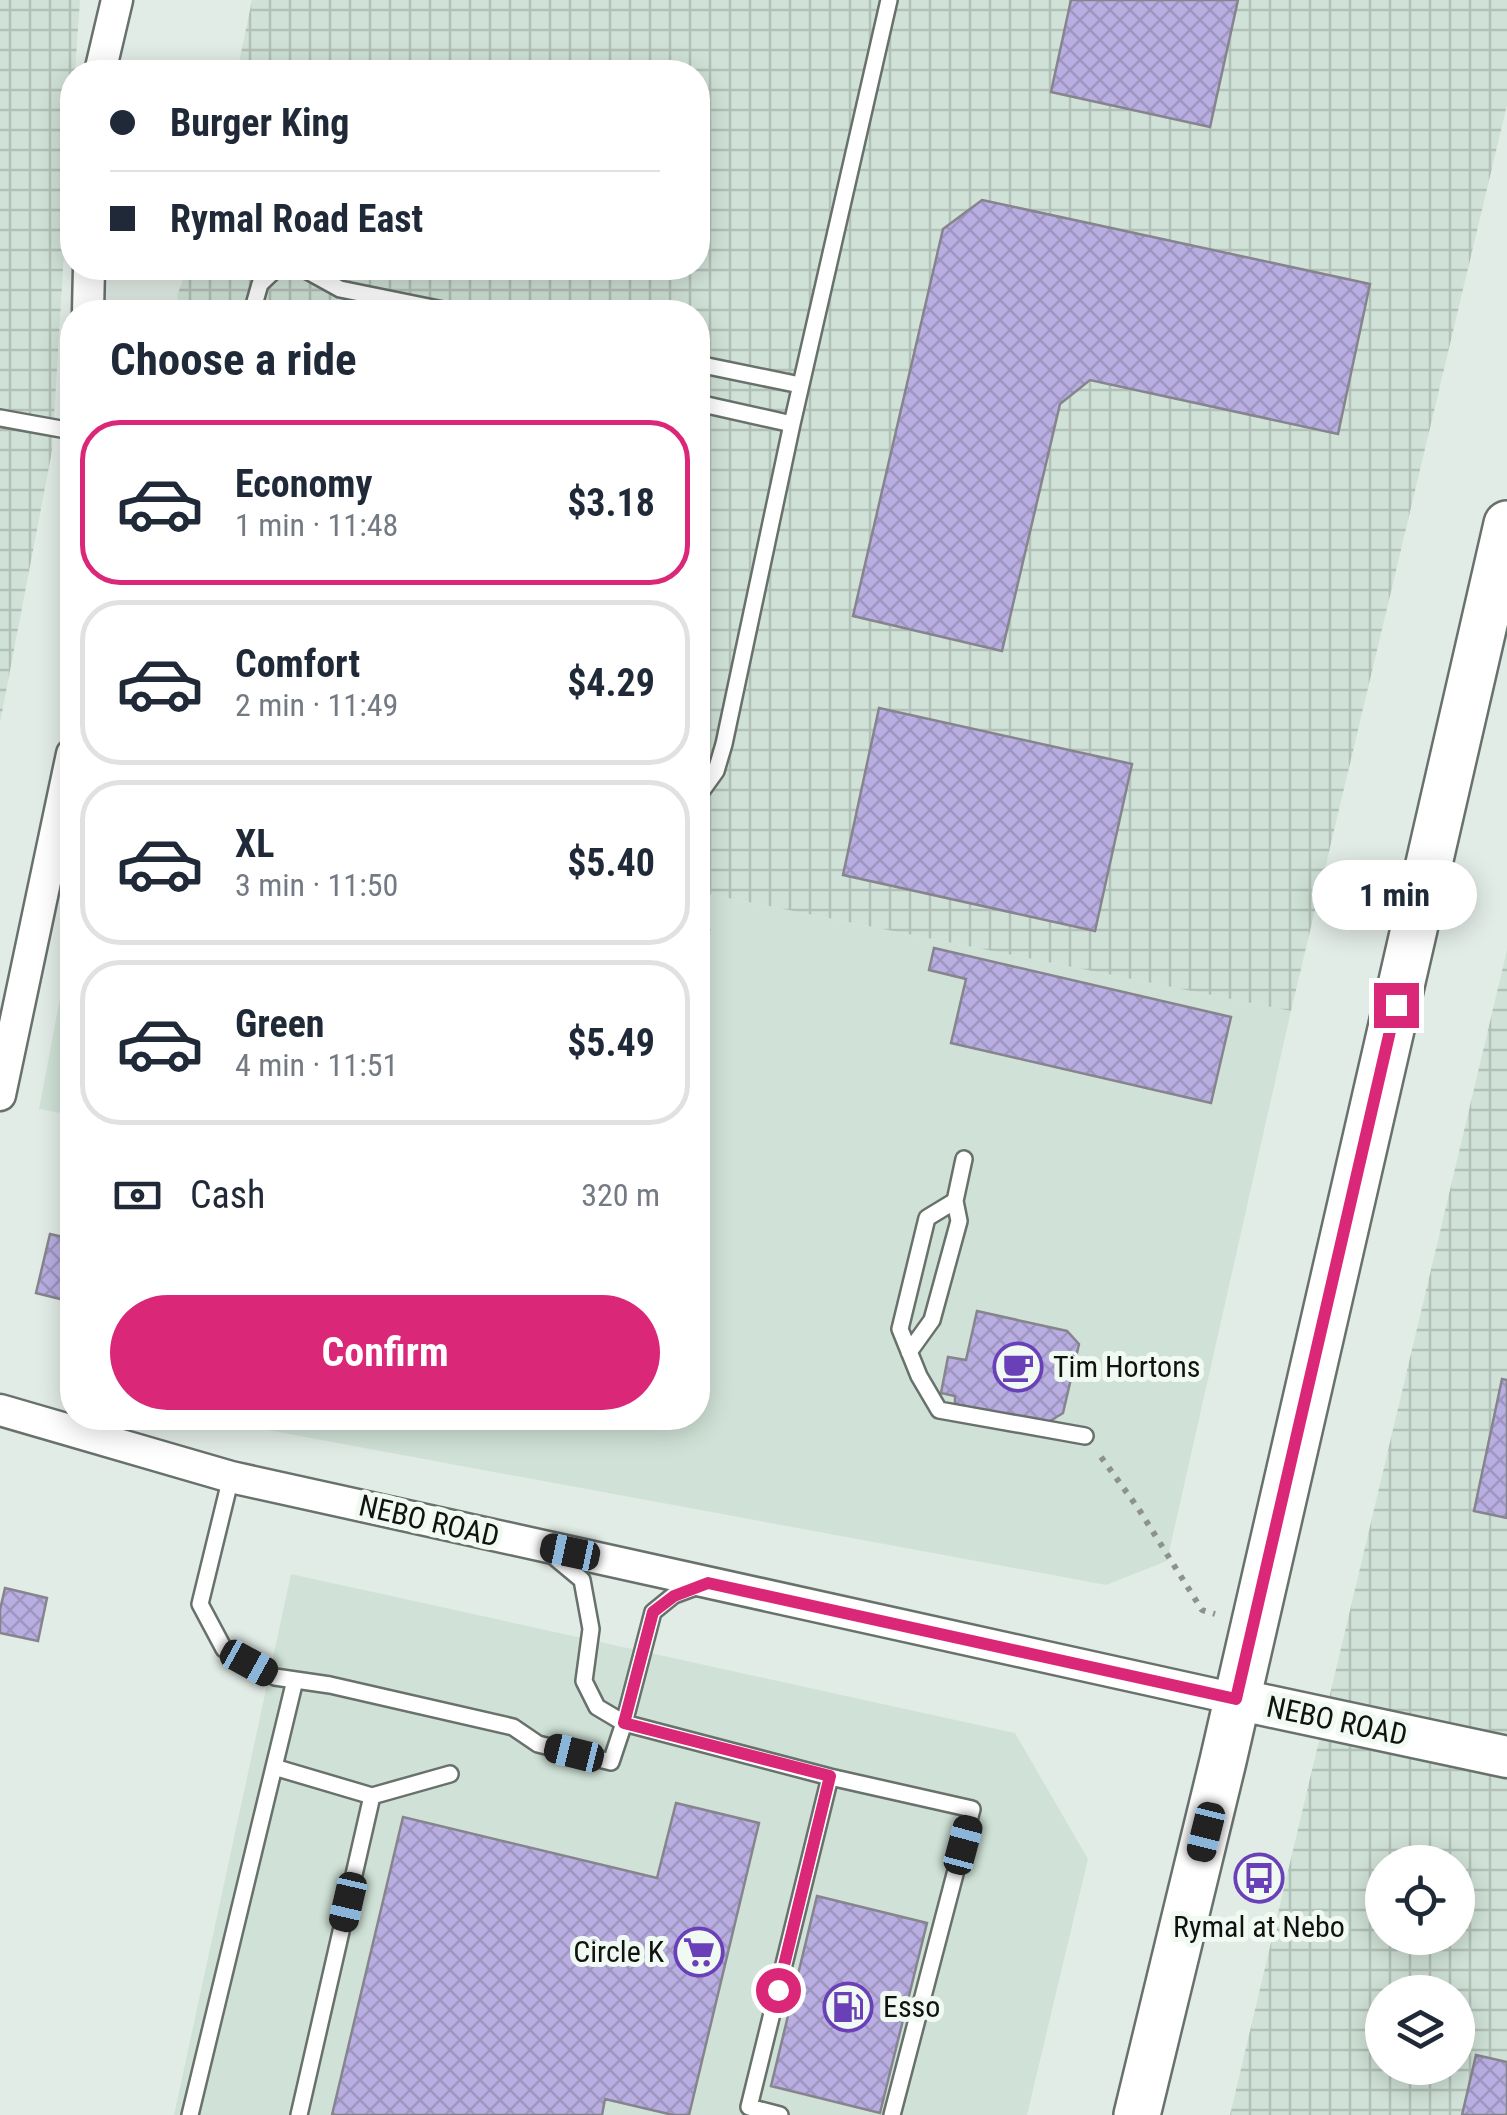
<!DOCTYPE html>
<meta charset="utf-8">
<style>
:root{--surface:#fff;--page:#f2f2f3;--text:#1f2937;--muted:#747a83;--line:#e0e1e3;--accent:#db2777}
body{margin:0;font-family:"Roboto Condensed",sans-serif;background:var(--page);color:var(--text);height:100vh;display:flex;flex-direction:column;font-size:38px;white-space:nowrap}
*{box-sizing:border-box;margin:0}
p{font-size:32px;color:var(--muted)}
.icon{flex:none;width:55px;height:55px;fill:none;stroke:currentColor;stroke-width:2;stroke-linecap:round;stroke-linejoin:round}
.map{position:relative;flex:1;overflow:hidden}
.sheet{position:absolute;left:60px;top:300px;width:650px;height:1130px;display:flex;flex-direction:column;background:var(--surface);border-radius:40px;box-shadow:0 5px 25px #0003}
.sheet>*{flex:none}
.hud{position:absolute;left:60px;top:60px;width:650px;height:220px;border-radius:40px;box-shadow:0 5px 25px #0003;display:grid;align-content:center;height:220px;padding:0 50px;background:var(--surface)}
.fabs{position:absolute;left:1365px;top:1845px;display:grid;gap:20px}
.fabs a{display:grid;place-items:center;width:110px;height:110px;border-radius:50%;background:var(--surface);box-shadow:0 5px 25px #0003;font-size:50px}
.end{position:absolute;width:45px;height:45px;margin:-22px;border:12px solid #db2777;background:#fff;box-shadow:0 0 0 5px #fff}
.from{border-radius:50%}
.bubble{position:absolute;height:70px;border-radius:35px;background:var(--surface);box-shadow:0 5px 25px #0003;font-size:32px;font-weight:700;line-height:70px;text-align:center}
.car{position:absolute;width:30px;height:60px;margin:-30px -15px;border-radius:12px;box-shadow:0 0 8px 2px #0007;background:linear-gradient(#222 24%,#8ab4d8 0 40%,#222 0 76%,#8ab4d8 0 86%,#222 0)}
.hud b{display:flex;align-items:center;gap:35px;height:95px;font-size:38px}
.hud b+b{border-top:2px solid var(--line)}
.hud i{width:25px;height:25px;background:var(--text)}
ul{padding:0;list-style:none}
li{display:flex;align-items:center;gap:30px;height:165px;margin:0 20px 15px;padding:0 30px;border:5px solid var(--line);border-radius:40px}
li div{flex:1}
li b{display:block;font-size:38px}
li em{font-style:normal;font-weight:700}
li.on{border-color:var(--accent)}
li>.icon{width:90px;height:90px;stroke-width:1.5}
h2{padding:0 50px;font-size:45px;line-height:120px}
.pay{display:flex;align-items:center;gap:25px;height:110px;padding:0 50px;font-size:38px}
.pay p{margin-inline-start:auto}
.button{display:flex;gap:20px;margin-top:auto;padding:20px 50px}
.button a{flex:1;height:115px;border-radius:60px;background:var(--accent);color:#fff;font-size:40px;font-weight:700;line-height:115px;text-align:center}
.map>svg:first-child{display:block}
</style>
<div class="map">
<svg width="1507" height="2115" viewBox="0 0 1507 2115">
<defs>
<pattern id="industrial-grid" width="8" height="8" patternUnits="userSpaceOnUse" patternTransform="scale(2.5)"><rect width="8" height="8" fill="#d0e2d7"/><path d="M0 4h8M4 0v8" fill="none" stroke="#b2c1b8"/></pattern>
<pattern id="building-cross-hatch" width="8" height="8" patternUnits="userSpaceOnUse" patternTransform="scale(2.5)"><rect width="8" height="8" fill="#b9aee1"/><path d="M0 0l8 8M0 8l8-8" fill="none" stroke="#9e95c0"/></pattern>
</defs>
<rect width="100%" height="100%" fill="#e2ece6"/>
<!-- built -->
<path fill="#d0e2d7" d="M698,892L1291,1011L1167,1561L1106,1585L202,1418H698Z
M72,935V1115L39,1109Z
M291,1574L1015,1733L1088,1859L1027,2115H174Z"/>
<!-- industrial -->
<path fill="url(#industrial-grid)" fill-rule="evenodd" d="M0,0H80L75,72H72V120L52,451L0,723Z
M252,0H1507V105L1291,1011L698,892V312H183L177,296L187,268H698V72H237Z
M1507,950V2115H1230ZM1382,1862H1458V1938H1382ZM1382,1992H1458V2068H1382Z"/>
<!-- building -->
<path fill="url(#building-cross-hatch)" stroke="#86848d" stroke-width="2.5" d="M1071,0H1238L1210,127L1051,92Z
M982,200L1370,284L1338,434L1090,380L1060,404L1002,651L853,616L943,229Z
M879,708L1132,764L1095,931L843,875Z
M698,927L709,930L698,981Z
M934,948L1231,1017L1211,1103L951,1043L966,979L929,970Z
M50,1234L72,1239V1302L36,1293Z
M977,1311L1067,1331L1079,1344L1063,1413L1047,1423L955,1404V1396L941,1393L948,1357L966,1360Z
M1502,1379L1507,1380V1518L1474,1511Z
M5,1588L47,1598L38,1641L0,1633V1610Z
M676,1803L759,1823L689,2115H673L605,2099L602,2115H332L403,1817L657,1878Z
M817,1896L927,1923L880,2113L771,2086Z
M1476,2055L1507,2062V2115H1462Z"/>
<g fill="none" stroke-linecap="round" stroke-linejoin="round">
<!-- service casing -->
<g stroke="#68716b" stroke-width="20">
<path id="service" d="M302,268L340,289L453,312
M252,312L260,284L277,268
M698,364L800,385
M698,403L792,424
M0,418L72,431
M698,796L716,771L724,744L792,424L889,0
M964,1159L955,1201L927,1218L900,1329L919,1376L939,1410L1085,1436
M909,1352L932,1320L959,1221L955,1201
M231,1477L200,1604L224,1649L275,1677L330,1685L513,1727L538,1744L611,1762L624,1723L653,1612L674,1595L701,1585
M552,1555L582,1580L591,1629L584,1681L597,1707L624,1723L830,1777L972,1809L892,2115
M274,1767L372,1796L299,2115
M372,1796L450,1774
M190,2115L295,1680
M780,2115L749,2107L830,1777"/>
</g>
<!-- minor casing -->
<g stroke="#68716b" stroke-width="35">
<path id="minor" d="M100,72L117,0
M88,312L89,268
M0,1095L72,754
M0,1410L231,1477L1236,1699"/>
</g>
<!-- tertiary casing -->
<g stroke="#68716b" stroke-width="45">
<path id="tertiary" d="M1236,1699L1507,1757"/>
</g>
<!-- secondary casing -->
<g stroke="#68716b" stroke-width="50">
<path id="secondary" d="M1137,2115L1223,1761L1507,524"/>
</g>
<!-- path -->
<path stroke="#8c938f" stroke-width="6" stroke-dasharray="5 8" stroke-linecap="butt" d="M1101,1457L1138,1508L1202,1610L1215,1614"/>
<!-- service -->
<use href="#service" stroke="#fff" stroke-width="15"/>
<!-- minor -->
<use href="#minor" stroke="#fff" stroke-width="30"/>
<!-- tertiary -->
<use href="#tertiary" stroke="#fff" stroke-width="40"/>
<!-- secondary -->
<use href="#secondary" stroke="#fff" stroke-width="45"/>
</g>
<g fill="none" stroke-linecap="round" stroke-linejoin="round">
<!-- route -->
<path stroke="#db2777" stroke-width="12" d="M778,1990L830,1776L624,1723L653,1612L674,1596L708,1583L1236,1699L1396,1005"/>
</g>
<!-- icons -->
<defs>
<g id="cafe-ring" transform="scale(2.5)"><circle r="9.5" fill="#f0faf3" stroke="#6940b8" stroke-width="1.5"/><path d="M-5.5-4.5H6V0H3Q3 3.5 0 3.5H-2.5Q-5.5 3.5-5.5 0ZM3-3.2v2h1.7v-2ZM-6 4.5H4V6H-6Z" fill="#6940b8"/></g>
<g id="bus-ring" transform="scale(2.5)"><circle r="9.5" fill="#f0faf3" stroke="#6940b8" stroke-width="1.5"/><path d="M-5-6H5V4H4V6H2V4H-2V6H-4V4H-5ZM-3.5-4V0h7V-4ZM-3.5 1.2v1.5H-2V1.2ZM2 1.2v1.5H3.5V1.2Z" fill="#6940b8"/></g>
<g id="supermarket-ring" transform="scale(2.5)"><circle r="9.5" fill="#f0faf3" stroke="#6940b8" stroke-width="1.5"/><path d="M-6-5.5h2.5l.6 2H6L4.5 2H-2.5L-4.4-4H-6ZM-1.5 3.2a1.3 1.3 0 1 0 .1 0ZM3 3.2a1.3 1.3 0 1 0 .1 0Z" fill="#6940b8"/></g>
<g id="fuel-ring" transform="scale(2.5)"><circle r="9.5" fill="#f0faf3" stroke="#6940b8" stroke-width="1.5"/><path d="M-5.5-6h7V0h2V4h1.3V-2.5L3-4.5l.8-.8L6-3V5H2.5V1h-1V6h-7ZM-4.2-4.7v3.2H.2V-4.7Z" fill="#6940b8"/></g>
</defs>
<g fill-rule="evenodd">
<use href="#cafe-ring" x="1018" y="1367"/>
<use href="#bus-ring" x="1259" y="1878"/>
<use href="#supermarket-ring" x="699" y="1952"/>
<use href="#fuel-ring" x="848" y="2007"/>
</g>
<g text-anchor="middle" stroke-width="10" stroke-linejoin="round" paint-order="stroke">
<!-- poi labels -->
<g font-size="30" fill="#101311" stroke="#f0faf3" text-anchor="start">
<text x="1053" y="1377">Tim Hortons</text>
<text x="1259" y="1937" text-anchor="middle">Rymal at Nebo</text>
<text x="664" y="1962" text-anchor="end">Circle K</text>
<text x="883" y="2017">Esso</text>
</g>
<!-- street labels -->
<g font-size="30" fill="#101311" stroke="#f0faf3">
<text transform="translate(429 1521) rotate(13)" y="10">NEBO ROAD</text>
<text transform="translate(1337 1721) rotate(12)" y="10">NEBO ROAD</text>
</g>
</g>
</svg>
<div class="fabs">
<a><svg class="icon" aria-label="locate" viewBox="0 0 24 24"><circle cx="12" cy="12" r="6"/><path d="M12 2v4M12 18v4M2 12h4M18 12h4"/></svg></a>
<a><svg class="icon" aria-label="layers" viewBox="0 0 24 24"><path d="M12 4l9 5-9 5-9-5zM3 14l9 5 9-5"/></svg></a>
</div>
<i class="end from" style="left:778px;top:1990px"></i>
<i class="end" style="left:1396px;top:1005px"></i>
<div class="bubble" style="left:1312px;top:860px;width:165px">1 min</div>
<i class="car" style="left:570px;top:1552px;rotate:282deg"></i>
<i class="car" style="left:249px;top:1663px;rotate:119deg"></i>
<i class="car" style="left:574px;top:1753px;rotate:284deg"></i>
<i class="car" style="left:1206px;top:1832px;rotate:194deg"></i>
<i class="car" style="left:963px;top:1845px;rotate:15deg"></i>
<i class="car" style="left:348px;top:1902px;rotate:193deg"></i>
<div class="hud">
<b><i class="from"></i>Burger King</b>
<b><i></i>Rymal Road East</b>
</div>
<section class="sheet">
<h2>Choose a ride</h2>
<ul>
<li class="on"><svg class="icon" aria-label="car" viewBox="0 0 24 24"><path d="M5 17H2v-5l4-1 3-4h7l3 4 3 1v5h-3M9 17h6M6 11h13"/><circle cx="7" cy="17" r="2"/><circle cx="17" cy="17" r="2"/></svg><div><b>Economy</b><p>1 min · 11:48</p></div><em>$3.18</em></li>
<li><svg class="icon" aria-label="car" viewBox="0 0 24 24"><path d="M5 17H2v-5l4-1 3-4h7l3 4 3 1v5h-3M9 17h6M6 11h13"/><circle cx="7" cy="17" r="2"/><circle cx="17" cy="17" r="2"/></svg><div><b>Comfort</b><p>2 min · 11:49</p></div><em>$4.29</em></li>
<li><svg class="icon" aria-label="car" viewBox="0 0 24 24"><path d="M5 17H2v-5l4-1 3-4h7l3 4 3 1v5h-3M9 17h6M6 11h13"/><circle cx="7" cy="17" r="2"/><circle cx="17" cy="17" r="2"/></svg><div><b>XL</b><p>3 min · 11:50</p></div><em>$5.40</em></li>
<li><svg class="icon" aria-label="car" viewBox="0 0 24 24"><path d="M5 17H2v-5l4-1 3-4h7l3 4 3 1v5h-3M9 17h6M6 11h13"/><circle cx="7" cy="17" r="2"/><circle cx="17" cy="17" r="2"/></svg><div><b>Green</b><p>4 min · 11:51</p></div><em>$5.49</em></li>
</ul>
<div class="pay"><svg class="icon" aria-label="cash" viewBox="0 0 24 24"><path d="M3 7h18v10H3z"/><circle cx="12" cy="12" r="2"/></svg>Cash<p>320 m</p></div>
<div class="button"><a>Confirm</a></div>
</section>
</div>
